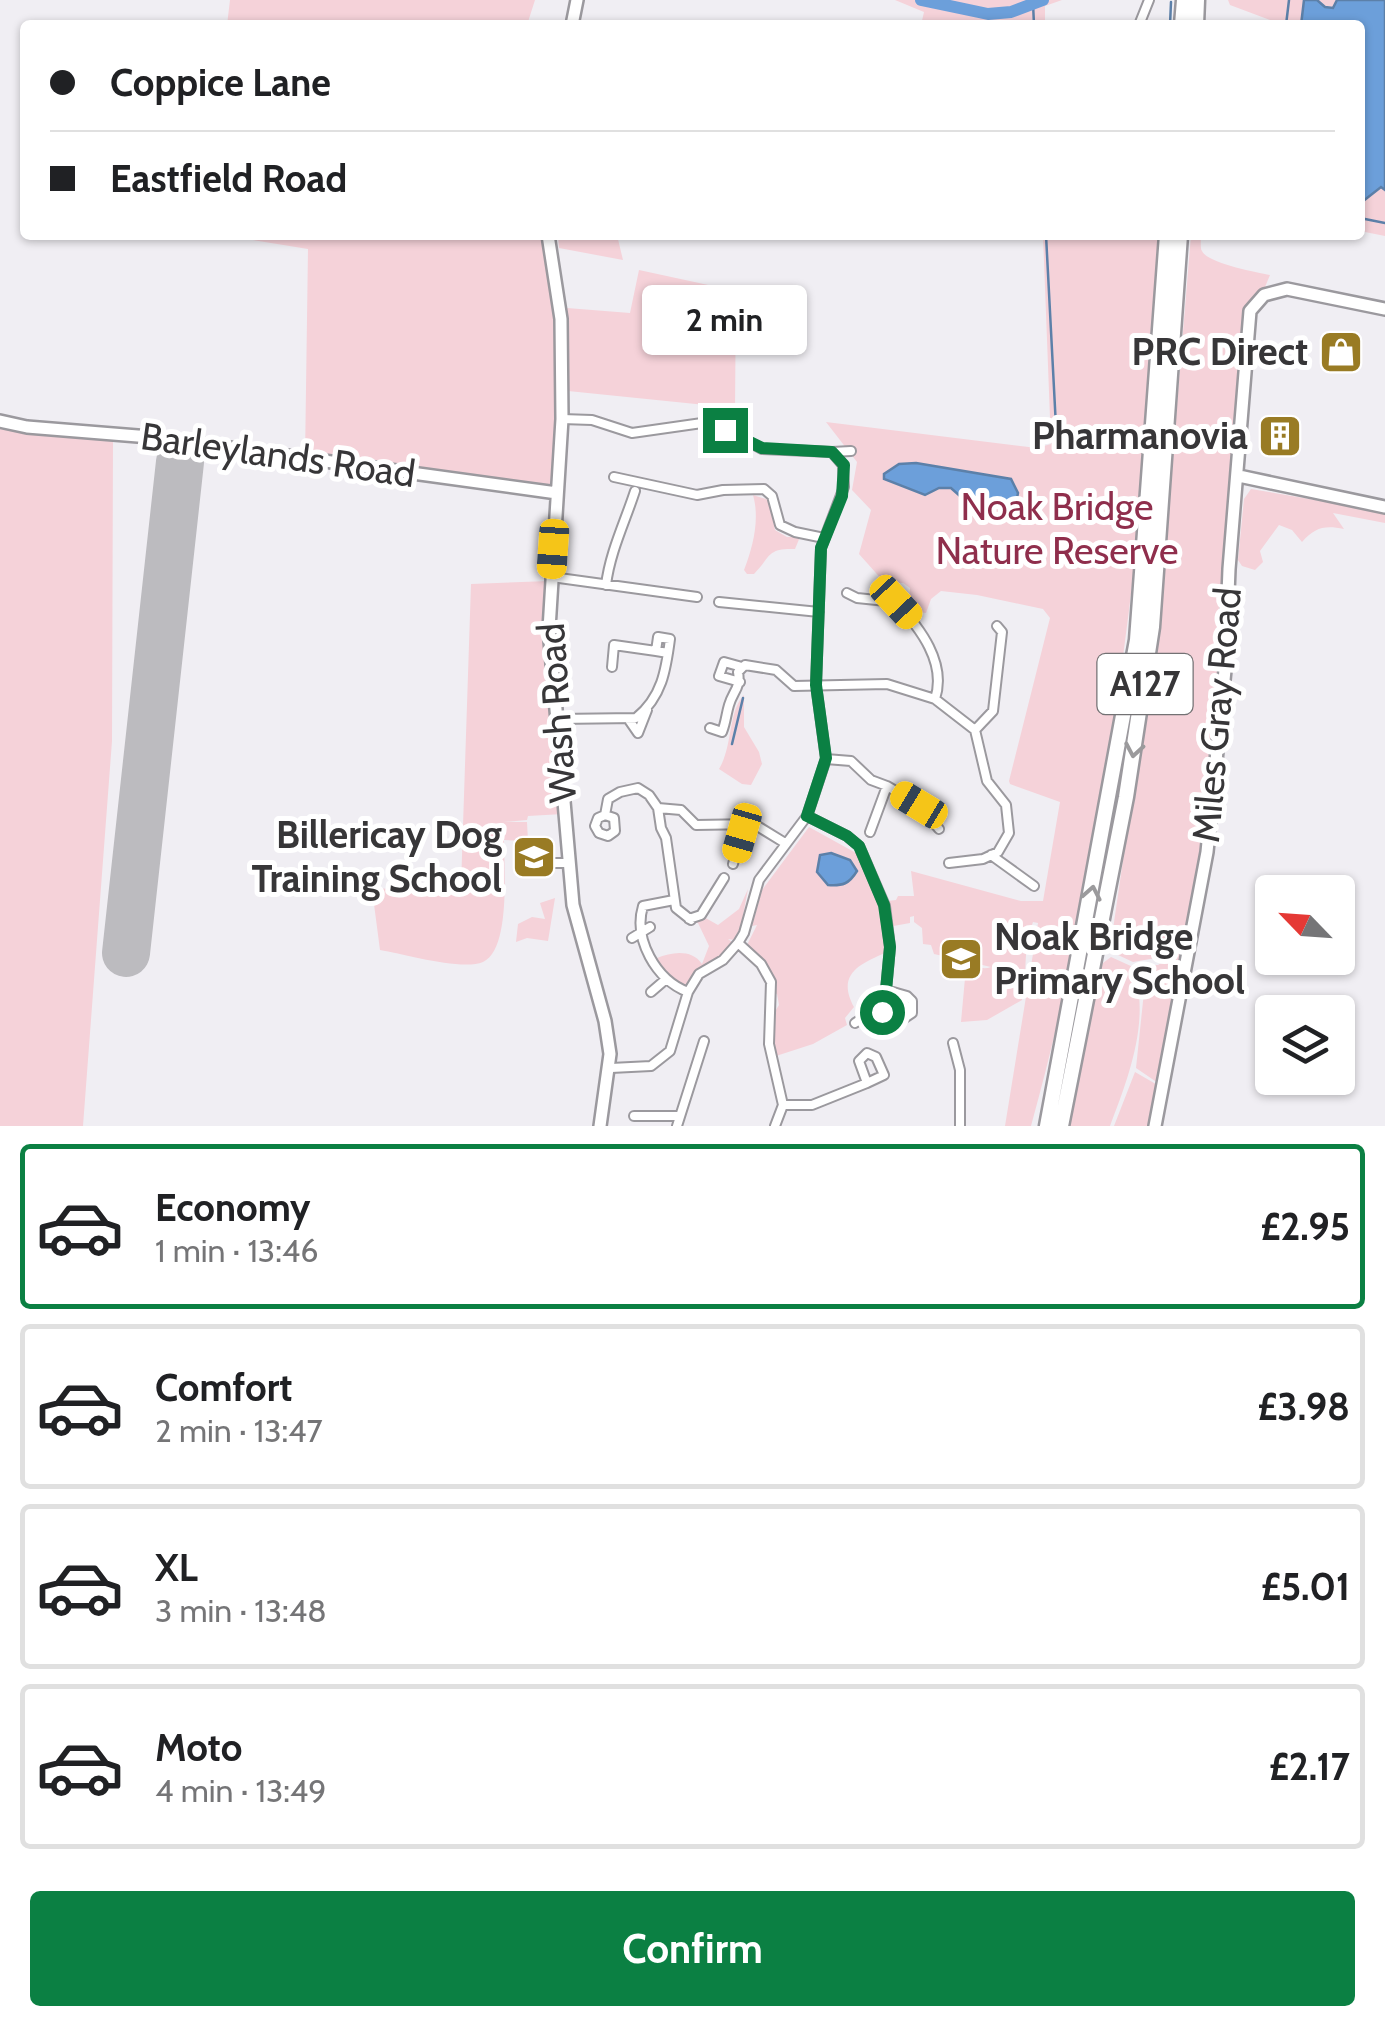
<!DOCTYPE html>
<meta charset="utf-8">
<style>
:root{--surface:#fff;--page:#f2f2f2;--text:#202124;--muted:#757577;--line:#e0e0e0;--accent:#0b8043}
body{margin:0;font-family:Cabin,sans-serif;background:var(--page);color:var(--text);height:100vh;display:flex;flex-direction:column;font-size:38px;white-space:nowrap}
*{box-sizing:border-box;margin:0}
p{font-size:32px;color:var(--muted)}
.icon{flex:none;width:55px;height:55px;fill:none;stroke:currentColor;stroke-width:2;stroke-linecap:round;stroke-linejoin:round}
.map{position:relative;height:1126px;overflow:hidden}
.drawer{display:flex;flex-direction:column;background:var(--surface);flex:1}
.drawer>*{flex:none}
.banner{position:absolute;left:20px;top:20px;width:1345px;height:220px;border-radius:10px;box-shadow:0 2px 8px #0004;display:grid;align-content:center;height:220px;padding:0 30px;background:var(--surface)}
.needle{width:65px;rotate:295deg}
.tools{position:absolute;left:1255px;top:875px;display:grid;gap:20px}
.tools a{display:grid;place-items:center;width:100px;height:100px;border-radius:10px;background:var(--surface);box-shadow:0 2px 8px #0004;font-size:50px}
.end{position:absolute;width:45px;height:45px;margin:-22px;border:12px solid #0b8043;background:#fff;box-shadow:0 0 0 5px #fff}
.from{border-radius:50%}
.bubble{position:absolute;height:70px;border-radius:10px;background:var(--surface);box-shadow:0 2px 8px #0004;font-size:32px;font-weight:800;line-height:70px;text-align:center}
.car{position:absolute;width:30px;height:60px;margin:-30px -15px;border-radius:12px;box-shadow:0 0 8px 2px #0007;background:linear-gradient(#f5c518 24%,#345 0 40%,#f5c518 0 76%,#345 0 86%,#f5c518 0)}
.banner b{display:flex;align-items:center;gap:35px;height:95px;font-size:38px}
.banner b+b{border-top:2px solid var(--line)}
.banner i{width:25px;height:25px;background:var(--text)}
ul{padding:18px 0 0;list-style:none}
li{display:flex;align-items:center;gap:30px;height:165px;margin:0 20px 15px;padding:0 10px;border:5px solid var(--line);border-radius:10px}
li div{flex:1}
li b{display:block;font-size:38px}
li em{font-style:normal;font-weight:800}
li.active{border-color:var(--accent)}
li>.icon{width:90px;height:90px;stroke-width:1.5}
.primary-button{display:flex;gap:20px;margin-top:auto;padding:20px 30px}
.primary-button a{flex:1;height:115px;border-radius:10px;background:var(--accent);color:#fff;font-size:40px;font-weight:800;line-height:115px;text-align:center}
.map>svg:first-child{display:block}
</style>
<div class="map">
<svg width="1385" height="1126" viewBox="0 0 1385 1126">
<rect width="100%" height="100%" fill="#f0eef3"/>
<!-- green -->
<path fill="#f5d2d9" d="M230,0H535L527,25H227Z
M895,0H1062L1045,6V25H921L924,12Z
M1228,0H1385V236L1360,231V25H1269L1270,20L1230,5Z
M222,235H541L556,314L557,493L305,459L308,249Z
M558,235H617L623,260L559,248Z
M1043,235H1159C1151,343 1147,452 1135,560C1113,751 1082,941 1031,1126H1005L1038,923L1033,922C1022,951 1028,973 1022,1000L987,1020L961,1022L965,978L949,968L952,962C966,959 978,972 991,967L934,954L931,945L923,944L922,928L914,922V916L910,917V923L888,927L885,953C860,964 836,974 854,1007L845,1018L847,1025L813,1044L776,1056C770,1038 768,1021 779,1005L777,994L773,993C778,973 759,960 746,947L757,925L752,926L762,890L809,827L856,853L878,892L884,893L887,901L896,900L898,896H914L911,871L1021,901H1043L1060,802L1010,784L1009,781L1050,618L1043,609L977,595L941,591L931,599L926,613L913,611L909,605L910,588L903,583L884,582L859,554L871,510L852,490L857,462L826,422L1037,448L1051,444Z
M1191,235H1201C1201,238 1200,249 1202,251C1207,263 1255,272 1270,275L1265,287L1243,311L1209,794L1193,913L1173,947L1156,958L1133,962L1118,955L1111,943L1161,599Z
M639,270L736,291L735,408L568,391L567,308L630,313Z
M0,429L113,441L112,741L83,1126H0Z
M1251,489L1385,512V523L1333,513L1344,529C1325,525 1315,527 1302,542L1292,530L1279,525L1260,551L1263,562L1255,570L1242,566L1238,560L1244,499Z
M753,495L769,500L775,530L787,537H800L795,549C766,548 771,557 754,574H747L744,570C753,547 760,519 753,495Z
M549,581L563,814L528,816L527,820L504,822H527L528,841L504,840C504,866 511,950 483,962C462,971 404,954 380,950L372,889L461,886L471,584Z
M744,695V727L759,752L762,764L751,785L742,784L719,769C733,746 728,711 744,695Z
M748,889L741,926L734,940L728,939L732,942C718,960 701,970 688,989C674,984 659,974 657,958C672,952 692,949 702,964L709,946L698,923L689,920L702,916L718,925L739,909Z
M555,898L548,941L527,938L516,942L518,924L532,917L545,919L540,903Z
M1192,929L1158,1083L1136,1068L1144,992L1135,966L1158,965L1173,956Z
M1111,957L1133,967C1151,1019 1129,1076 1110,1126H1067L1098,975L1103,963Z
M1135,1072L1161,1087L1152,1126H1114Z"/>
<!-- water -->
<path fill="#6c9fda" stroke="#5c80a9" stroke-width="2.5" d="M1304,0H1317L1325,7L1333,8L1337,0H1385V190L1381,187L1362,202L1360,25H1301Z
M916,463L1011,479L1018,493L1015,508L997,507L987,512L971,506L951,488H939L925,495L884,479V474L899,464Z
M831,853L850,860L857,871C849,884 843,886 828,885L817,872L820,855Z"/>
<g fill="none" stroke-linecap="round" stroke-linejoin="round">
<!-- stream -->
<path stroke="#5c80a9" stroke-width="2.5" d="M1033,3L1034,25
M1170,25L1171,2
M1286,25L1289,0
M1360,218L1385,223
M1046,235L1057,446
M732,744L743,698"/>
<!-- river -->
<path stroke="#6c9fda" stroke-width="12" d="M921,0L988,14L1011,12L1043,0"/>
<!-- runway -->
<path stroke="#bcbbbf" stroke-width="48" d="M126,953L180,462"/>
<!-- street casing -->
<g stroke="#9b999e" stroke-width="12">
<path id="street" d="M1139,25L1149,0
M562,419L592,420L632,433L702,423L716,424L762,449L832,452L843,465L844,487L821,548L816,685L826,759L807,816L759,880L744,933L738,943L723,960L699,974L688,992L670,1051L651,1066L611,1068
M832,452L851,451
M614,477L697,495L723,490L764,489L772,496L780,525L795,532L824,538
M552,577L697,597
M606,585C610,552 625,522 635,491
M847,593L857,598L896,602C920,628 947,663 935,699
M719,602L819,612
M612,667L614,645L656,651
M740,682L719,676L724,662L742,667
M557,719L636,718C662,697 666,670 670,639L658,637L656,651L668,653
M629,720L638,733L647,710
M710,728L722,732C726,722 726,715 729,705C733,691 741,688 738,672L745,665L776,670L794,686L887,684L935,699L975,730L987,781L1006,805L1009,833L998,852L983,859L949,863
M975,730L993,711L1002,632L997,626
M826,759L851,761L871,780L887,786L870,832
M887,786L919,805L939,829
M605,815L614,818L615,831L608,836L599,833L595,826L598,818L605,815L608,799L620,792L638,788L649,795L658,808
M807,816L847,836L859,846L885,906L890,947L886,990L879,998L878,1008L855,1023
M991,855L1034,886
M537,863H569
M733,864L744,824
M674,900L643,906C633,939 656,980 688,992
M689,919L701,915L724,878
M691,920L676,908L666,838L661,828L658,808L681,810L696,825L754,824L785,843
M632,938L650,927
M738,943L761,964L771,982L769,1044L783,1105L775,1126
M651,992L665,980
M878,1008L903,1019L912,1013V1001L907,996L886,990
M953,1043L960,1070V1126
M783,1105H812L867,1083L859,1061L867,1053L876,1057L884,1075L867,1083
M634,1116H680
M677,1126L704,1041"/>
</g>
<!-- secondary casing -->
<g stroke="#9b999e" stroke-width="16">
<path id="secondary" d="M572,25L577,0
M548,235L561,319L562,419L549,629L573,905L605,1021L610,1054L600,1126
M0,421L27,427L150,437L557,493
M1239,476L1385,507
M1155,1126L1207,852L1225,670L1229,569L1250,311L1264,295L1287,289L1385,309"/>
</g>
<!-- highway casing -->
<g stroke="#9b999e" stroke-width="19">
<path id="highway" d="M1182,25L1184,0
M1196,25L1197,0
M1047,1126L1137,640L1167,235
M1061,1126L1126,797L1152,627L1180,235"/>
</g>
<!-- street -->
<use href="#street" stroke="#fff" stroke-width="8"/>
<!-- secondary -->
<use href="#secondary" stroke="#fff" stroke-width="11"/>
<!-- highway -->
<use href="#highway" stroke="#fff" stroke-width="14"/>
</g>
<!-- one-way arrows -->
<defs><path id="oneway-chevron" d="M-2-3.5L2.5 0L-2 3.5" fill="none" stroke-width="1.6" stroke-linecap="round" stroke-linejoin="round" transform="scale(2.5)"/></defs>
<g stroke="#9b9a9c">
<use href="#oneway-chevron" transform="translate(1134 750) rotate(100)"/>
<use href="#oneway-chevron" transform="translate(1092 893) rotate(-79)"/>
</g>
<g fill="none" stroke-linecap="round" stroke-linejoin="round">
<!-- route -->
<path stroke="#0b8043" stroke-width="12" d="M725,430L762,448L832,452L844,465L842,496L821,548L816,685L826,758L807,816L847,836L859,846L884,905L890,947L886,990L878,1003L882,1012"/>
</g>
<!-- icons -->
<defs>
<g id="shop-square" transform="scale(2.25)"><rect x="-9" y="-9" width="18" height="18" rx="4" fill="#997b24" stroke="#fff"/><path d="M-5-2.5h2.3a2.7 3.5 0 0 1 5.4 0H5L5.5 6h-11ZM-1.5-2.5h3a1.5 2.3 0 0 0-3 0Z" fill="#fff"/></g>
<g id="building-square" transform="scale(2.25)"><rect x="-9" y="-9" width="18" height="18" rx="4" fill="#997b24" stroke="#fff"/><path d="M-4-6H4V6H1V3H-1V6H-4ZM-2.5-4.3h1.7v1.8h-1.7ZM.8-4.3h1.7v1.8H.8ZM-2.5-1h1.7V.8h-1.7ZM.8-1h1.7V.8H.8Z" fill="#fff"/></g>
<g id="school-square" transform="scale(2.25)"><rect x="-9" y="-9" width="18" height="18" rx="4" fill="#997b24" stroke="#fff"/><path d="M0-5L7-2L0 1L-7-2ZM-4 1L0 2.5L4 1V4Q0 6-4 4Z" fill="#fff"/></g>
</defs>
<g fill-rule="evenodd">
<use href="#shop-square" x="1341" y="352"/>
<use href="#building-square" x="1280" y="436"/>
<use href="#school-square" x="534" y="857"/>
<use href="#school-square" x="961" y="959"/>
</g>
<g text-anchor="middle" stroke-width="10" stroke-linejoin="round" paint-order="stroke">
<!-- shield labels -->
<rect fill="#fff" stroke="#737274" stroke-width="2.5" x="1097.5" y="654" width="95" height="60" rx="8"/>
<g font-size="35" font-weight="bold" fill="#373638">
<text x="1145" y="696">A127</text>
</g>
<!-- poi labels -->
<g font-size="38" font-weight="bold" fill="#373638" stroke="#fff" text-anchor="end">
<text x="1308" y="365">PRC Direct</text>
<text x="1248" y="449">Pharmanovia</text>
<text x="502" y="848">Billericay Dog<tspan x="502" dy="44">Training School</tspan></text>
<text x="994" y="950" text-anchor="start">Noak Bridge<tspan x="994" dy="44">Primary School</tspan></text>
</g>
<!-- street labels -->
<g font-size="38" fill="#373638" stroke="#fff">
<text transform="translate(278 455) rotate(8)" y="13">Barleylands Road</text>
<text transform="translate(557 713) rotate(-94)" y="13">Wash Road</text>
<text transform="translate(1217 715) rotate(-85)" y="13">Miles Gray Road</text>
</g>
<!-- park labels -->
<g font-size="38" fill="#8f2e4c" stroke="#fff">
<text x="1057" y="520">Noak Bridge<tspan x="1057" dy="44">Nature Reserve</tspan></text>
</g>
</g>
</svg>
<div class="tools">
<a><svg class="needle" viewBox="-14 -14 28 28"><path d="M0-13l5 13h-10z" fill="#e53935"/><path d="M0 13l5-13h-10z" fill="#757577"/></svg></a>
<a><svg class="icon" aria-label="layers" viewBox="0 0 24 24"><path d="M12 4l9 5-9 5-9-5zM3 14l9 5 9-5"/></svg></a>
</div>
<i class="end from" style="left:882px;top:1012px"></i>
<i class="end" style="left:725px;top:430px"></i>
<div class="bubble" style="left:642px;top:285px;width:165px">2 min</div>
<i class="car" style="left:553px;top:549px;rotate:184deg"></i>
<i class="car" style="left:896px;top:602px;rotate:137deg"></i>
<i class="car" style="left:919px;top:805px;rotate:301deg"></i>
<i class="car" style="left:742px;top:833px;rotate:196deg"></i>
<div class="banner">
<b><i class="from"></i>Coppice Lane</b>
<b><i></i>Eastfield Road</b>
</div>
</div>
<section class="drawer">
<ul>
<li class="active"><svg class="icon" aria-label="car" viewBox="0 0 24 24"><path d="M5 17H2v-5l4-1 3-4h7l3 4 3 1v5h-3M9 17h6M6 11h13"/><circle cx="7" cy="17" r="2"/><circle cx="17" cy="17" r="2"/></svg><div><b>Economy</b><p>1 min · 13:46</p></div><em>£2.95</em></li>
<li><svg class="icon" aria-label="car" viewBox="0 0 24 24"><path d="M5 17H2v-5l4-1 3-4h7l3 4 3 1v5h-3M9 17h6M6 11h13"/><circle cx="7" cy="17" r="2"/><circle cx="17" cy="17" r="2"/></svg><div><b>Comfort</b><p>2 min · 13:47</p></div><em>£3.98</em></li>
<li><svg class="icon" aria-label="car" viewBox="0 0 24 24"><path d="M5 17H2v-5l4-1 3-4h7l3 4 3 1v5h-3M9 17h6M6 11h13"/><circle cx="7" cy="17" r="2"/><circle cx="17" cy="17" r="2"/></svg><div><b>XL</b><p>3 min · 13:48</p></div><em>£5.01</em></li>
<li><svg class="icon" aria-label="car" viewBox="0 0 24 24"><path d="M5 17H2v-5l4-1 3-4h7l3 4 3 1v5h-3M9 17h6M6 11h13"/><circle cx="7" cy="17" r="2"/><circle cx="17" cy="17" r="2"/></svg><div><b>Moto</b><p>4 min · 13:49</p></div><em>£2.17</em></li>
</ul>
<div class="primary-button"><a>Confirm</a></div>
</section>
